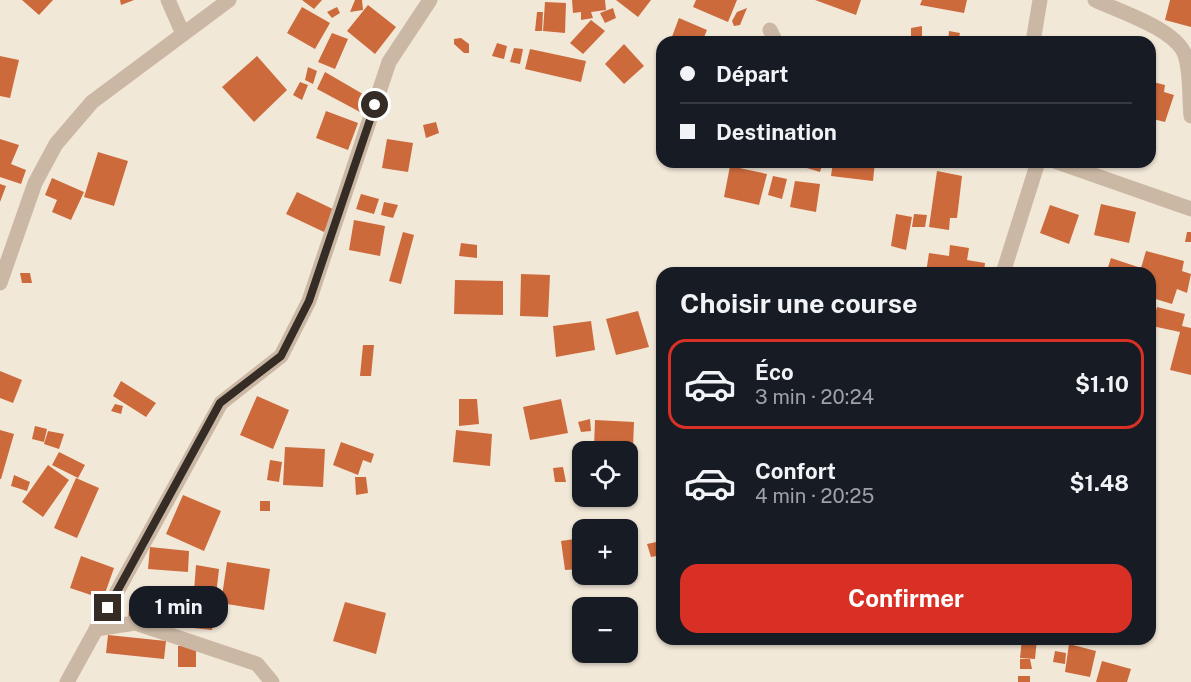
<!DOCTYPE html>
<html lang="fr">
<meta charset="utf-8">
<style>
:root{--surface:#171b24;--page:#242831;--text:#f1f3f6;--muted:#9ea1a6;--line:#363941;--accent:#d93025}
body{margin:0;font-family:"Public Sans",sans-serif;background:var(--page);color:var(--text);height:100vh;display:flex;flex-direction:column;font-size:22px;white-space:nowrap}
*{box-sizing:border-box;margin:0}
p{font-size:20px;color:var(--muted)}
.icon{flex:none;width:33px;height:33px;fill:none;stroke:currentColor;stroke-width:2;stroke-linecap:round;stroke-linejoin:round}
.map{position:relative;flex:1;overflow:hidden}
.sheet{position:absolute;left:656px;top:267px;width:500px;height:378px;display:flex;flex-direction:column;background:var(--surface);border-radius:18px;box-shadow:0 2px 4px #0004}
.sheet>*{flex:none}
.guide{position:absolute;left:656px;top:36px;width:500px;height:132px;border-radius:18px;box-shadow:0 2px 4px #0004;display:grid;align-content:center;height:132px;padding:0 24px;background:var(--surface)}
.tools{position:absolute;left:572px;top:441px;display:grid;gap:12px}
.tools a{display:grid;place-items:center;width:66px;height:66px;border-radius:12px;background:var(--surface);box-shadow:0 2px 4px #0004;font-size:30px}
.end{position:absolute;width:27px;height:27px;margin:-14px;border:8px solid #362c26;background:#fff;box-shadow:0 0 0 3px #fff}
.from{border-radius:50%}
.bubble{position:absolute;height:42px;border-radius:18px;background:var(--surface);box-shadow:0 2px 4px #0004;font-size:20px;font-weight:700;line-height:42px;text-align:center}
.guide b{display:flex;align-items:center;gap:21px;height:57px;font-size:22px}
.guide b+b{border-top:2px solid var(--line)}
.guide i{width:15px;height:15px;background:var(--text)}
ul{padding:0;list-style:none}
li{display:flex;align-items:center;gap:18px;height:90px;margin:0 12px 9px;padding:0 12px;border:3px solid transparent;border-radius:18px}
li div{flex:1}
li b{display:block;font-size:22px}
li em{font-style:normal;font-weight:700}
li.active{border-color:var(--accent)}
li>.icon{width:54px;height:54px;stroke-width:1.5}
h2{padding:0 24px;font-size:27px;line-height:72px}
.cta{display:flex;gap:12px;margin-top:auto;padding:12px 24px}
.cta a{flex:1;height:69px;border-radius:18px;background:var(--accent);color:#fff;font-size:24px;font-weight:700;line-height:69px;text-align:center}
.map>svg:first-child{display:block}
</style>
<div class="map">
<svg width="1191" height="682" viewBox="0 0 1191 682">
<rect width="100%" height="100%" fill="#f2e8d8"/>
<!-- building -->
<path fill="#cc6a3c" d="M22,0H53L39,15Z
M120,0H134L121,5Z
M302,0H322L314,9Z
M355,0H362L363,10L350,12Z
M572,0H605L606,10L591,12L593,18L581,20V12L573,13Z
M616,0H651L638,17Z
M696,0H737L728,22L693,7Z
M815,0H861L856,15Z
M922,0H967L964,13L920,5Z
M1170,0H1191V27L1165,20Z
M545,2L566,3L565,33L543,31Z
M368,5L396,27L375,54L347,31Z
M302,7L330,23L315,49L287,33Z
M337,7L340,13L332,18L327,12Z
M613,8L616,18L605,23L600,13Z
M747,8L740,25L734,26L732,21L737,12Z
M537,12H543L542,31H535Z
M679,18L707,30L702,42H670Z
M591,20L605,31L583,54L570,43Z
M922,26V38H911V28Z
M949,31L960,33L958,42H948Z
M332,33L348,39L335,69L318,62Z
M461,38L469,44V53H464L454,44V39Z
M1094,38L1108,41V42H1093Z
M497,43L507,46L504,59L492,56Z
M624,44L644,66L624,84L605,64Z
M514,48L523,49L520,64L510,62Z
M530,49L586,61L581,82L525,69Z
M0,56L19,60L10,98L0,96Z
M257,56L287,90L254,122L222,87Z
M308,67L317,71L313,84L305,80Z
M325,72L368,97L360,112L317,89Z
M1149,81L1165,85L1164,92L1174,95L1165,122L1149,118Z
M300,82L308,85L302,100L293,95Z
M326,111L358,123L348,150L316,138Z
M436,122L439,133L426,138L423,125Z
M0,139L19,145L11,164L26,170L21,184L0,177Z
M387,139L413,143L408,172L382,168Z
M98,152L128,161L114,206L84,197Z
M787,162H823L820,172Z
M833,162H875L873,181L831,176Z
M730,166L767,174L759,205L724,197Z
M937,171L962,176L957,218H950L949,230L929,227Z
M773,176L787,179L782,199L768,195Z
M52,178L84,192L71,220L52,212L57,200L45,195Z
M795,181L820,184L816,212L790,207Z
M0,184L6,186L0,202Z
M297,192L335,210L324,232L286,214Z
M361,194L379,199L374,214L356,209Z
M384,202L398,205L393,218L381,215Z
M1101,204L1136,212L1129,243L1094,235Z
M1050,205L1079,215L1069,244L1040,233Z
M896,214L912,217L906,250L891,246Z
M914,214L927,215L925,227H912Z
M354,220L385,226L380,256L349,250Z
M403,232L414,235L401,284L389,281Z
M1187,232H1191V242H1185Z
M461,243L477,245V258L459,256Z
M950,245L969,248L967,260L985,263L984,273H926L929,253L949,256Z
M1146,251L1184,261L1182,271L1191,274L1187,293L1177,289L1172,304L1149,297V273H1106L1111,258L1141,268Z
M20,273H30L32,283H22Z
M521,274L550,275L548,317L520,316Z
M455,280L503,281V315L454,314Z
M1157,307L1185,314L1182,326L1191,328V375L1170,370L1180,332L1152,326Z
M638,311L649,347L616,355L606,319Z
M591,321L595,350L556,357L553,326Z
M363,345H374L371,376H360Z
M0,371L22,380L13,403L0,398Z
M121,381L156,403L146,417L113,396Z
M257,396L289,410L273,449L240,435Z
M459,399H477L479,424L459,426Z
M561,399L568,433L530,440L523,407Z
M115,404L123,406L121,414L111,411Z
M590,419L591,431L581,432L578,422Z
M595,420L634,422L633,448L594,447Z
M35,426L47,429L44,442L32,439Z
M0,430L14,434L1,479H0Z
M456,430L492,434L490,466L453,462Z
M48,431L64,434L59,449L44,444Z
M341,442L374,454L371,463L363,460L358,475L333,465Z
M285,447L325,449L323,487L283,485Z
M59,452L85,465L78,478L52,465Z
M270,460L282,462L279,482L267,480Z
M48,465L69,480L43,517L22,502Z
M563,467L566,482H555L553,468Z
M14,475L30,482L27,491L11,486Z
M355,477H366L368,493L356,495Z
M76,478L99,488L77,538L54,528Z
M183,495L221,511L204,551L166,534Z
M595,496H605L606,504H596Z
M609,496H618L616,504L608,503Z
M260,501H270V511H260Z
M582,538V569L565,570L561,541Z
M661,541L662,555L651,557L647,544Z
M150,547L189,551L188,572L148,569Z
M81,556L114,568L103,599L70,588Z
M227,562L270,569L264,610L221,603Z
M196,565L219,569L212,630L128,621L130,598L193,604Z
M345,602L386,613L376,654L333,641Z
M108,635L166,641L164,659L106,653Z
M1022,639H1037L1035,659L1020,658Z
M1069,644L1096,651L1090,677L1065,672Z
M178,646H196V667H178Z
M1055,651L1066,653L1065,664L1053,662Z
M1020,659H1030L1032,669H1020Z
M1102,661L1131,669L1127,682H1096Z
M1018,676H1030V682H1018Z"/>
<g fill="none" stroke-linecap="round" stroke-linejoin="round">
<!-- minor -->
<path stroke="#cbb8a4" stroke-width="15" d="M168,0L183,34
M1095,0C1118,11 1176,29 1185,55C1191,73 1189,96 1191,116
M770,30L776,42
M1033,42L1040,0
M1057,162L1191,209
M1003,273L1038,162
M0,283L35,183L56,144L92,102L229,0
M96,629L135,623L257,664L272,682
M67,682L221,403L281,356L309,301L389,62L430,0"/>
</g>
<g fill="none" stroke-linecap="round" stroke-linejoin="round">
<!-- route -->
<path stroke="#362c26" stroke-width="8" d="M108,608L220,403L281,356L309,301L375,105"/>
</g>
</svg>
<div class="tools">
<a><svg class="icon" aria-label="locate" viewBox="0 0 24 24"><circle cx="12" cy="12" r="6"/><path d="M12 2v4M12 18v4M2 12h4M18 12h4"/></svg></a>
<a>+</a>
<a>−</a>
</div>
<i class="end from" style="left:375px;top:105px"></i>
<i class="end" style="left:108px;top:608px"></i>
<div class="bubble" style="left:129px;top:586px;width:99px">1 min</div>
<div class="guide">
<b><i class="from"></i>Départ</b>
<b><i></i>Destination</b>
</div>
<section class="sheet">
<h2>Choisir une course</h2>
<ul>
<li class="active"><svg class="icon" aria-label="car" viewBox="0 0 24 24"><path d="M5 17H2v-5l4-1 3-4h7l3 4 3 1v5h-3M9 17h6M6 11h13"/><circle cx="7" cy="17" r="2"/><circle cx="17" cy="17" r="2"/></svg><div><b>Éco</b><p>3 min · 20:24</p></div><em>$1.10</em></li>
<li><svg class="icon" aria-label="car" viewBox="0 0 24 24"><path d="M5 17H2v-5l4-1 3-4h7l3 4 3 1v5h-3M9 17h6M6 11h13"/><circle cx="7" cy="17" r="2"/><circle cx="17" cy="17" r="2"/></svg><div><b>Confort</b><p>4 min · 20:25</p></div><em>$1.48</em></li>
</ul>
<div class="cta"><a>Confirmer</a></div>
</section>
</div>
